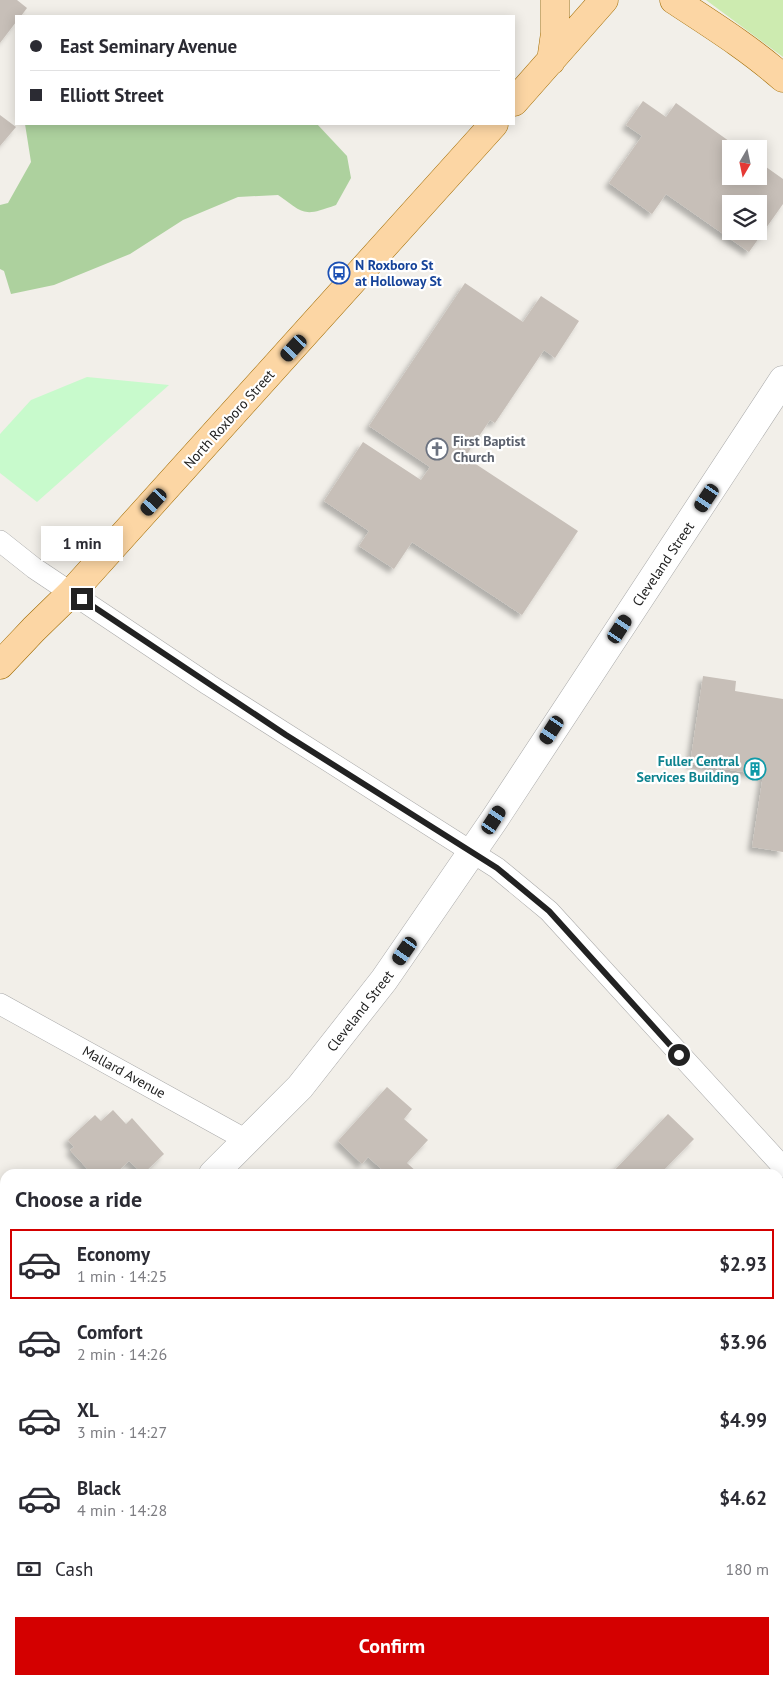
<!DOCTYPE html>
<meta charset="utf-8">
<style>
:root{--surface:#fff;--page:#f7f7f7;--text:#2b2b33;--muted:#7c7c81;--line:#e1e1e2;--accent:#d40000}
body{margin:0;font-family:"PT Sans",sans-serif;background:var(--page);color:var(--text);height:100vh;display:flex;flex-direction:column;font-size:19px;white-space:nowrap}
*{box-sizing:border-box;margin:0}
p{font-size:16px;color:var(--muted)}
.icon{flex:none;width:28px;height:28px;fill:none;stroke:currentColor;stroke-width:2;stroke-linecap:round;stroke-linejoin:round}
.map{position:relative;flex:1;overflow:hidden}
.panel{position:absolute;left:0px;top:1169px;width:784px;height:516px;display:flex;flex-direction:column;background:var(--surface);border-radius:15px 15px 0 0;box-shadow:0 2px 12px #0003}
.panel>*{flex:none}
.hud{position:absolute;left:15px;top:15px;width:500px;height:110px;border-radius:0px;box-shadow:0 2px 12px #0003;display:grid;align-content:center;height:110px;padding:0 15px;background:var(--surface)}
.needle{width:32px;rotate:189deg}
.fabs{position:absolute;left:722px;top:140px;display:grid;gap:10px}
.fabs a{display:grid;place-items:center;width:45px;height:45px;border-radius:0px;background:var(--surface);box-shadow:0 2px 12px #0003;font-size:25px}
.end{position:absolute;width:22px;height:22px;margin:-11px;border:6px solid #222;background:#fff;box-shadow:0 0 0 2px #fff}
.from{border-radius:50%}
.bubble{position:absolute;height:35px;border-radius:0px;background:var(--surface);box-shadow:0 2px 12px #0003;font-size:16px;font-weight:700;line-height:35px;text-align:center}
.car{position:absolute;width:15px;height:30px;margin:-15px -8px;border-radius:6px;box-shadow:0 0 4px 1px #0007;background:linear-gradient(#222 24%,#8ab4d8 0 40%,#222 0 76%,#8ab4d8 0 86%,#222 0)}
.hud b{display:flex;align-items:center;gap:18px;height:48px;font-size:19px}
.hud b+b{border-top:1px solid var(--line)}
.hud i{width:12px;height:12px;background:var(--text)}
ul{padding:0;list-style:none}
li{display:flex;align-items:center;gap:15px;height:70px;margin:0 10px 8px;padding:0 5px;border:2px solid transparent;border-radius:0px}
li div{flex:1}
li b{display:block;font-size:19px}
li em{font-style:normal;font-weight:700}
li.selected{border-color:var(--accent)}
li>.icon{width:45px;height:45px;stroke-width:1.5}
h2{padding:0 15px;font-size:22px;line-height:60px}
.pay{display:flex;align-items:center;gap:12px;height:55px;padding:0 15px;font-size:19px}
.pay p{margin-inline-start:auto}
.cta{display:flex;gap:10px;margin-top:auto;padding:10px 15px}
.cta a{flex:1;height:58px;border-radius:0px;background:var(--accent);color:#fff;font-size:20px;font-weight:700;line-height:58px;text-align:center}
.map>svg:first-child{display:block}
</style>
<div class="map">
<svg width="783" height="1684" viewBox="0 0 783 1684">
<defs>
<filter id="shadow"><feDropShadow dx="-4.5" dy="4.5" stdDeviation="2.5" flood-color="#0004"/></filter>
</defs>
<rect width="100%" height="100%" fill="#f2efe9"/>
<!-- grass -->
<path fill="#cdebb0" d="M706,0H783V57Z"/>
<!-- forest -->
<path fill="#add19e" d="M25,124H317L347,156L351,178L336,205C303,217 305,214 278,195L238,197L183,220L130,254L54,285L11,294L4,271L0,269V205L8,203L31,162Z"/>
<!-- park -->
<path fill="#c8facc" d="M87,377L169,385L37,502L0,473V434L31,400Z"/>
<!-- building -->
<path fill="#c7bfb8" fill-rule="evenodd" filter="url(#shadow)" d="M0,0H17L27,8L21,16H16V22L0,43Z
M643,101L666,117L676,103L740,149H731V176H759V162L783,179V204L749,252L666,194L652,214L609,183L642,136L626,125ZM731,204H759V231H731Z
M0,115L16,127L0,146Z
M465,283L523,322L541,296L579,321L555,358L544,350L495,423L490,420L465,457L578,531L522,615L412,542L394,569L359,546L369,531L324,501L363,442L421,480L430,467L369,426Z
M703,676L736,681L735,691L783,699V852L752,847L763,775L690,764Z
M387,1087L412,1109L404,1119L428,1140L407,1163L419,1174H387L368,1157L362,1164L338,1141Z
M113,1110L126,1124L132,1118L164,1154L143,1174L129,1161L115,1174H92L70,1150L74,1147L68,1140L95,1115L101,1121Z
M668,1114L694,1139L660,1174H611Z
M783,1359V1451L779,1447V1364Z
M0,1439L5,1443V1511L0,1506Z
M779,1517L783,1521V1684H680L676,1680H779Z
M45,1680H169L172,1683L49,1684Z
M238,1680H355L351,1684H242Z
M489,1680H594L591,1684H486Z"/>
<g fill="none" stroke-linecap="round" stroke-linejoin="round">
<!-- service casing -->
<g stroke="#a9a9a9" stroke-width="12">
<path id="service" d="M611,1684L615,1680"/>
</g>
<!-- minor casing -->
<g stroke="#a9a9a9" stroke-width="22">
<path id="minor" d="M0,541L34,568L209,685L497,868L549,911L783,1167
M0,1004L248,1141"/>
</g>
<!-- tertiary casing -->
<g stroke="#a9a9a9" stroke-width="29">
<path id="tertiary" d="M213,1174L300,1087L384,980L494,820L783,380
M0,1380L5,1375"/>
</g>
<!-- primary casing -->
<g stroke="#a06b00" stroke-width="29">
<path id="primary" d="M674,0C712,25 749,48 783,78
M551,61L555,33V0
M514,102L604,0
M0,665L34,629L72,592L494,124
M779,1302L783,1297
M411,1684L415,1680"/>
</g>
<!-- service -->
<use href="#service" stroke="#fff" stroke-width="11"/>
<!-- minor -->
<use href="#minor" stroke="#fff" stroke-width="21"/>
<!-- tertiary -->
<use href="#tertiary" stroke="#fff" stroke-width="28"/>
<!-- primary -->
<use href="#primary" stroke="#fcd6a4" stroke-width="28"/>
</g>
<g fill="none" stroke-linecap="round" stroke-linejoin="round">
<!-- route -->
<path stroke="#222" stroke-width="6" d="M82,599L286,735L497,868L549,911L679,1055"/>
</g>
<!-- icons -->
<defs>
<g id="bus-ring" transform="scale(1.125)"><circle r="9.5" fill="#fff" stroke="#1a4fb4" stroke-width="1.5"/><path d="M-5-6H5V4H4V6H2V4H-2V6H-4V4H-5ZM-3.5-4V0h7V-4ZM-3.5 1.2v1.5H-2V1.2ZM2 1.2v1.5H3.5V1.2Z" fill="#1a4fb4"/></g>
<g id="church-ring" transform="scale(1.125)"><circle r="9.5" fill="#fff" stroke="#6b7280" stroke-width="1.5"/><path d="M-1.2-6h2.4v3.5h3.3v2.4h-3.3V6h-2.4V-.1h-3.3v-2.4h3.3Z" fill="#6b7280"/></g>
<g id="building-ring" transform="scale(1.125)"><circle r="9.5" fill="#fff" stroke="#0f9aa8" stroke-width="1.5"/><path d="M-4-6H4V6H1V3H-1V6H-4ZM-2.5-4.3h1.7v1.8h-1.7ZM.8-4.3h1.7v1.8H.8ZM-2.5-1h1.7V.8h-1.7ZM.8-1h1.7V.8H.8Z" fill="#0f9aa8"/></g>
</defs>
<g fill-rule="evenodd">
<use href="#bus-ring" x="339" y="273"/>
<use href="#church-ring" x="437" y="449"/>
<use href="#building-ring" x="755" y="769"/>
</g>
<g text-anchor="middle" stroke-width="4.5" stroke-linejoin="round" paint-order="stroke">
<!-- transit labels -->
<g font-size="14" font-weight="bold" fill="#164399" stroke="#fff" text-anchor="start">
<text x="355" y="270">N Roxboro St<tspan x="355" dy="16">at Holloway St</tspan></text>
</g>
<!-- street labels -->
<g font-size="14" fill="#222" stroke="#fff">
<text transform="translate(229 419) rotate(-48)" y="5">North Roxboro Street</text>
<text transform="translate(663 564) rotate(-56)" y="5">Cleveland Street</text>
<text transform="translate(360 1011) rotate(-52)" y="5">Cleveland Street</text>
<text transform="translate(124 1072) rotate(29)" y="5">Mallard Avenue</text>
</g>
<!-- worship labels -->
<g font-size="14" font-weight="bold" fill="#5b616d" stroke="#fff" text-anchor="start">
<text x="453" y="446">First Baptist<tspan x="453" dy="16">Church</tspan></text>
</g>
<!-- culture labels -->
<g font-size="14" font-weight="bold" fill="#0d838f" stroke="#fff" text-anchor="end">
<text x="739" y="766">Fuller Central<tspan x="739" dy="16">Services Building</tspan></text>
</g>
</g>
</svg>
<div class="fabs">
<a><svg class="needle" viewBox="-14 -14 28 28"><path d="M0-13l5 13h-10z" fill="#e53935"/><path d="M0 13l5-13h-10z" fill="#7c7c81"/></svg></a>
<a><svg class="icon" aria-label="layers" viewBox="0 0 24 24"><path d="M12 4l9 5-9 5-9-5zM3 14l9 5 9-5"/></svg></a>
</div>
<i class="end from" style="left:679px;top:1055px"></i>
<i class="end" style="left:82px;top:599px"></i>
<div class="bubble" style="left:41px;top:526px;width:82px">1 min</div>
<i class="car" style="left:294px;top:348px;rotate:223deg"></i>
<i class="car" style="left:707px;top:498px;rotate:214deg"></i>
<i class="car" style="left:154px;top:502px;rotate:222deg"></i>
<i class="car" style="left:620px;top:629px;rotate:33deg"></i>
<i class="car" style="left:552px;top:730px;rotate:213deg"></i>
<i class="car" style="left:494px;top:820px;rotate:33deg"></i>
<i class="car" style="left:405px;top:951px;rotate:215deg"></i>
<div class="hud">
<b><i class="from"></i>East Seminary Avenue</b>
<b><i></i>Elliott Street</b>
</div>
<section class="panel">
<h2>Choose a ride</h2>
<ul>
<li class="selected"><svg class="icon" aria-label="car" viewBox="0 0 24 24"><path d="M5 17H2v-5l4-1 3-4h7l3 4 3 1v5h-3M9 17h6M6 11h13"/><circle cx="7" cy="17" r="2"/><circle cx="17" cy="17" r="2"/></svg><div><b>Economy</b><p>1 min · 14:25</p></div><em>$2.93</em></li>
<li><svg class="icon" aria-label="car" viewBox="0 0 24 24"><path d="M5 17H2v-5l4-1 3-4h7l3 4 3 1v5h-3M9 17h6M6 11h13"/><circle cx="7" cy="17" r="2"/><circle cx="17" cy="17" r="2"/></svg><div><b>Comfort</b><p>2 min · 14:26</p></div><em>$3.96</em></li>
<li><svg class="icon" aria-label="car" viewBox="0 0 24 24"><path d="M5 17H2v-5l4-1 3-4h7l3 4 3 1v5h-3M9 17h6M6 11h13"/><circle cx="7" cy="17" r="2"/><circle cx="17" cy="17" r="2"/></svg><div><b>XL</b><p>3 min · 14:27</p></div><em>$4.99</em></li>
<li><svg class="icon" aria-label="car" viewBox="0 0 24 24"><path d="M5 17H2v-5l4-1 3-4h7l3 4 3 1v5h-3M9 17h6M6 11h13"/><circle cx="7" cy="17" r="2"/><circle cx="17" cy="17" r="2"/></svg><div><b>Black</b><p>4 min · 14:28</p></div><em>$4.62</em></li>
</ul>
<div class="pay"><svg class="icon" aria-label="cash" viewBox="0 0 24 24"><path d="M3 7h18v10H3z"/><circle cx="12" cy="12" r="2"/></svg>Cash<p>180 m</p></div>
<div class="cta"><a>Confirm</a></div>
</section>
</div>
